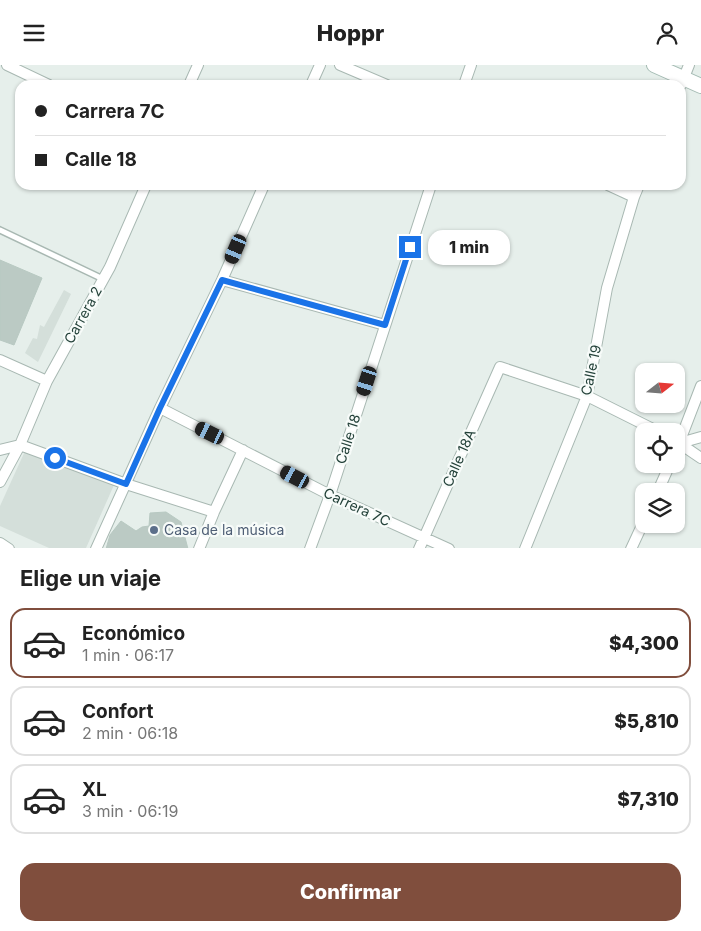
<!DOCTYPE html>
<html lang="es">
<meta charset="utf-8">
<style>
:root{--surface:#fff;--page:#f2f2f2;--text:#222;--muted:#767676;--line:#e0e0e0;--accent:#804e3d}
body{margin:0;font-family:Inter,sans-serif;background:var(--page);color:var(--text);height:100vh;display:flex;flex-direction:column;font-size:19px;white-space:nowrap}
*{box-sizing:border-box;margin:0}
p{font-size:16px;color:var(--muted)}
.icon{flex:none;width:28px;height:28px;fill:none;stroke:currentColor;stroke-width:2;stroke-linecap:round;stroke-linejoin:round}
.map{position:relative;height:483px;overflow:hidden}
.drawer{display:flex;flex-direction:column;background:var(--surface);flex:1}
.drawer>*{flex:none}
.top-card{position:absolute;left:15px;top:15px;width:671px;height:110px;border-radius:15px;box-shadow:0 1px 4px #0004;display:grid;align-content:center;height:110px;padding:0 20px;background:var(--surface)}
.needle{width:32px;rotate:73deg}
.tools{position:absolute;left:635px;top:298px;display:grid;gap:10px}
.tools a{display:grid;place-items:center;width:50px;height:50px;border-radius:10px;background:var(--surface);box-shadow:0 1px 4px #0004;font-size:25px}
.end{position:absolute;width:22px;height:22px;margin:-11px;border:6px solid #1a73e8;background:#fff;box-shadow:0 0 0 2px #fff}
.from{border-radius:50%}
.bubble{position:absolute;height:35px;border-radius:15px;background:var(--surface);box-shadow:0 1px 4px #0004;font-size:16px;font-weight:800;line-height:35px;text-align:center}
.car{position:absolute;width:15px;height:30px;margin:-15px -8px;border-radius:6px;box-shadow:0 0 4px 1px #0007;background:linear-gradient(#222 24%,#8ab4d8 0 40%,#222 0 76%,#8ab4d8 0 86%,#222 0)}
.top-card b{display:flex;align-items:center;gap:18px;height:48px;font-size:19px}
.top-card b+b{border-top:1px solid var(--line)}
.top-card i{width:12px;height:12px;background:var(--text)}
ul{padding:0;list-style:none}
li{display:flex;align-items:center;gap:15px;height:70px;margin:0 10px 8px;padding:0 10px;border:2px solid var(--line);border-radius:15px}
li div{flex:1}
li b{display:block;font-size:19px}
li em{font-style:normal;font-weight:800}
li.on{border-color:var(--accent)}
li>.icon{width:45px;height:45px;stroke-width:1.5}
h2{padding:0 20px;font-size:22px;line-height:60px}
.action{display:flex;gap:10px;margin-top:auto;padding:10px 20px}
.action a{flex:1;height:58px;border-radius:15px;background:var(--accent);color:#fff;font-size:20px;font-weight:800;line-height:58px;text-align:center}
header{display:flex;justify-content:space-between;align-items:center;height:65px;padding:0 20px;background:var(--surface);font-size:22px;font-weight:800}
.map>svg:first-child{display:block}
</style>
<header><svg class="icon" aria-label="menu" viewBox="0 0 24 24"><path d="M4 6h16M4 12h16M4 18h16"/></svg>Hoppr<svg class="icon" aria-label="person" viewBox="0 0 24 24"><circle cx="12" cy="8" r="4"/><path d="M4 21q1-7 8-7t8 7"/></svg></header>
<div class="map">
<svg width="701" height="484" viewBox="0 0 701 484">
<rect width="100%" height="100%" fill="#e6efeb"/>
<!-- built -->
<path fill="#d4dfda" d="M64,225L71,229L38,297L25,288L33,273L37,274L40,260L44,262Z
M25,386L114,420L86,483H49L0,461V441Z"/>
<!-- building -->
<path fill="#bbcac4" stroke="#b8c9c2" d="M0,195L42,213L14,280L0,275Z
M166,447L181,457L188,484H106L110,470L121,456L136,466L142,462L149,461L150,448Z"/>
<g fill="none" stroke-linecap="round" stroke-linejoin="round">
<!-- lane casing -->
<g stroke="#a8b8b2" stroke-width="8">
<path id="lane" d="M0,165L103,214"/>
</g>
<!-- street casing -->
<g stroke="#a8b8b2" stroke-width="12">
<path id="street" d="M7,0L49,20
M340,0L387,20
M189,20L198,0
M311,20L320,0
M464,20L471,0
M681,20L689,0
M608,120L634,132
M222,215L385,260
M0,295L47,316
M160,343L330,430L449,484
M676,376L701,393
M680,378L701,372
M0,385L20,380L126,419L214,447
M676,386L701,321
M0,417L20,380L47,316L110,202L146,120
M658,426L670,399
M0,478L9,484
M96,484L160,343L222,215L264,120
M199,484L214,447L243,385
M310,484L330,430L431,120
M419,484L500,302L587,331L657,366
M525,484L587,331L607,223L634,132L639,120
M631,484L644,456"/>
</g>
<!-- secondary casing -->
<g stroke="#a4bbb3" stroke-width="16">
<path id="secondary" d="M654,0L701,21"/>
</g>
<!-- lane -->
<use href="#lane" stroke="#fff" stroke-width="5"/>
<!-- street -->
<use href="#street" stroke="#fff" stroke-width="10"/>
<!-- secondary -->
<use href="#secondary" stroke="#fff" stroke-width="14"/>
</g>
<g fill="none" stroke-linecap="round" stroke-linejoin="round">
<!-- route -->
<path stroke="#1a73e8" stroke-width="6" d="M55,393L126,419L160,343L222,215L385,260L410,182"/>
</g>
<!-- markers -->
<circle fill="#5c6f8a" stroke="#f7fbf9" stroke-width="2" cx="154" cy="465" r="5"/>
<g text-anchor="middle" stroke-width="4.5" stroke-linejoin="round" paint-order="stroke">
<!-- street labels -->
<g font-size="14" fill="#24423a" stroke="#f7fbf9">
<text transform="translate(83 250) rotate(-61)" y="5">Carrera 2</text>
<text transform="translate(591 305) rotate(-78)" y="5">Calle 19</text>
<text transform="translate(348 374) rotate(-72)" y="5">Calle 18</text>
<text transform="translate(459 393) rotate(-66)" y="5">Calle 18A</text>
<text transform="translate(357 442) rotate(25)" y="5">Carrera 7C</text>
</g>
<!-- service labels -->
<g font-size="14" fill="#4e5e75" stroke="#f7fbf9" text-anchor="start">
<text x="164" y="470">Casa de la música</text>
</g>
</g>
</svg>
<div class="tools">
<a><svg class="needle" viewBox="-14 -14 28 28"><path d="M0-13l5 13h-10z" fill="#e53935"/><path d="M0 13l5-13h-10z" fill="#767676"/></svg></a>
<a><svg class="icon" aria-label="locate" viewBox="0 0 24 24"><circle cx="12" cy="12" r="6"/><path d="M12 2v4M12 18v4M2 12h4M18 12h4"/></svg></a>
<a><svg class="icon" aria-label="layers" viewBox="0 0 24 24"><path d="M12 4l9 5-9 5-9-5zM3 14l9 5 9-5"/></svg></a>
</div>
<i class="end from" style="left:55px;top:393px"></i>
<i class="end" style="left:410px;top:182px"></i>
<div class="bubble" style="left:428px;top:165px;width:82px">1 min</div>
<i class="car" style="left:236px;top:184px;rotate:203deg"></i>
<i class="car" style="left:367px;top:316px;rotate:198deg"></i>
<i class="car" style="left:210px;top:368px;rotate:296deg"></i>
<i class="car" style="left:295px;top:412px;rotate:298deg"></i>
<div class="top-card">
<b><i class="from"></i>Carrera 7C</b>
<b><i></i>Calle 18</b>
</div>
</div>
<section class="drawer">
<h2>Elige un viaje</h2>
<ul>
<li class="on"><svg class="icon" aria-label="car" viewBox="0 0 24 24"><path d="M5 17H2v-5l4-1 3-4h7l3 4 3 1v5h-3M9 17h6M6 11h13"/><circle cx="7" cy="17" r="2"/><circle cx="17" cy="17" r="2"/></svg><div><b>Económico</b><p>1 min · 06:17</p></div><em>$4,300</em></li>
<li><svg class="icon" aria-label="car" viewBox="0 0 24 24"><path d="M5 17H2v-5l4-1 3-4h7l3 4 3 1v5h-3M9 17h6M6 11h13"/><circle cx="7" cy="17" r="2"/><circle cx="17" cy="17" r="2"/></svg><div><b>Confort</b><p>2 min · 06:18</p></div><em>$5,810</em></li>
<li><svg class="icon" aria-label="car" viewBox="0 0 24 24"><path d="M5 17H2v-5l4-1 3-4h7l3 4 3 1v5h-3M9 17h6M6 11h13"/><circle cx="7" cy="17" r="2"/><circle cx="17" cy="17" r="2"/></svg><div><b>XL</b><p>3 min · 06:19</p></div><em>$7,310</em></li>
</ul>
<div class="action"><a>Confirmar</a></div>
</section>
